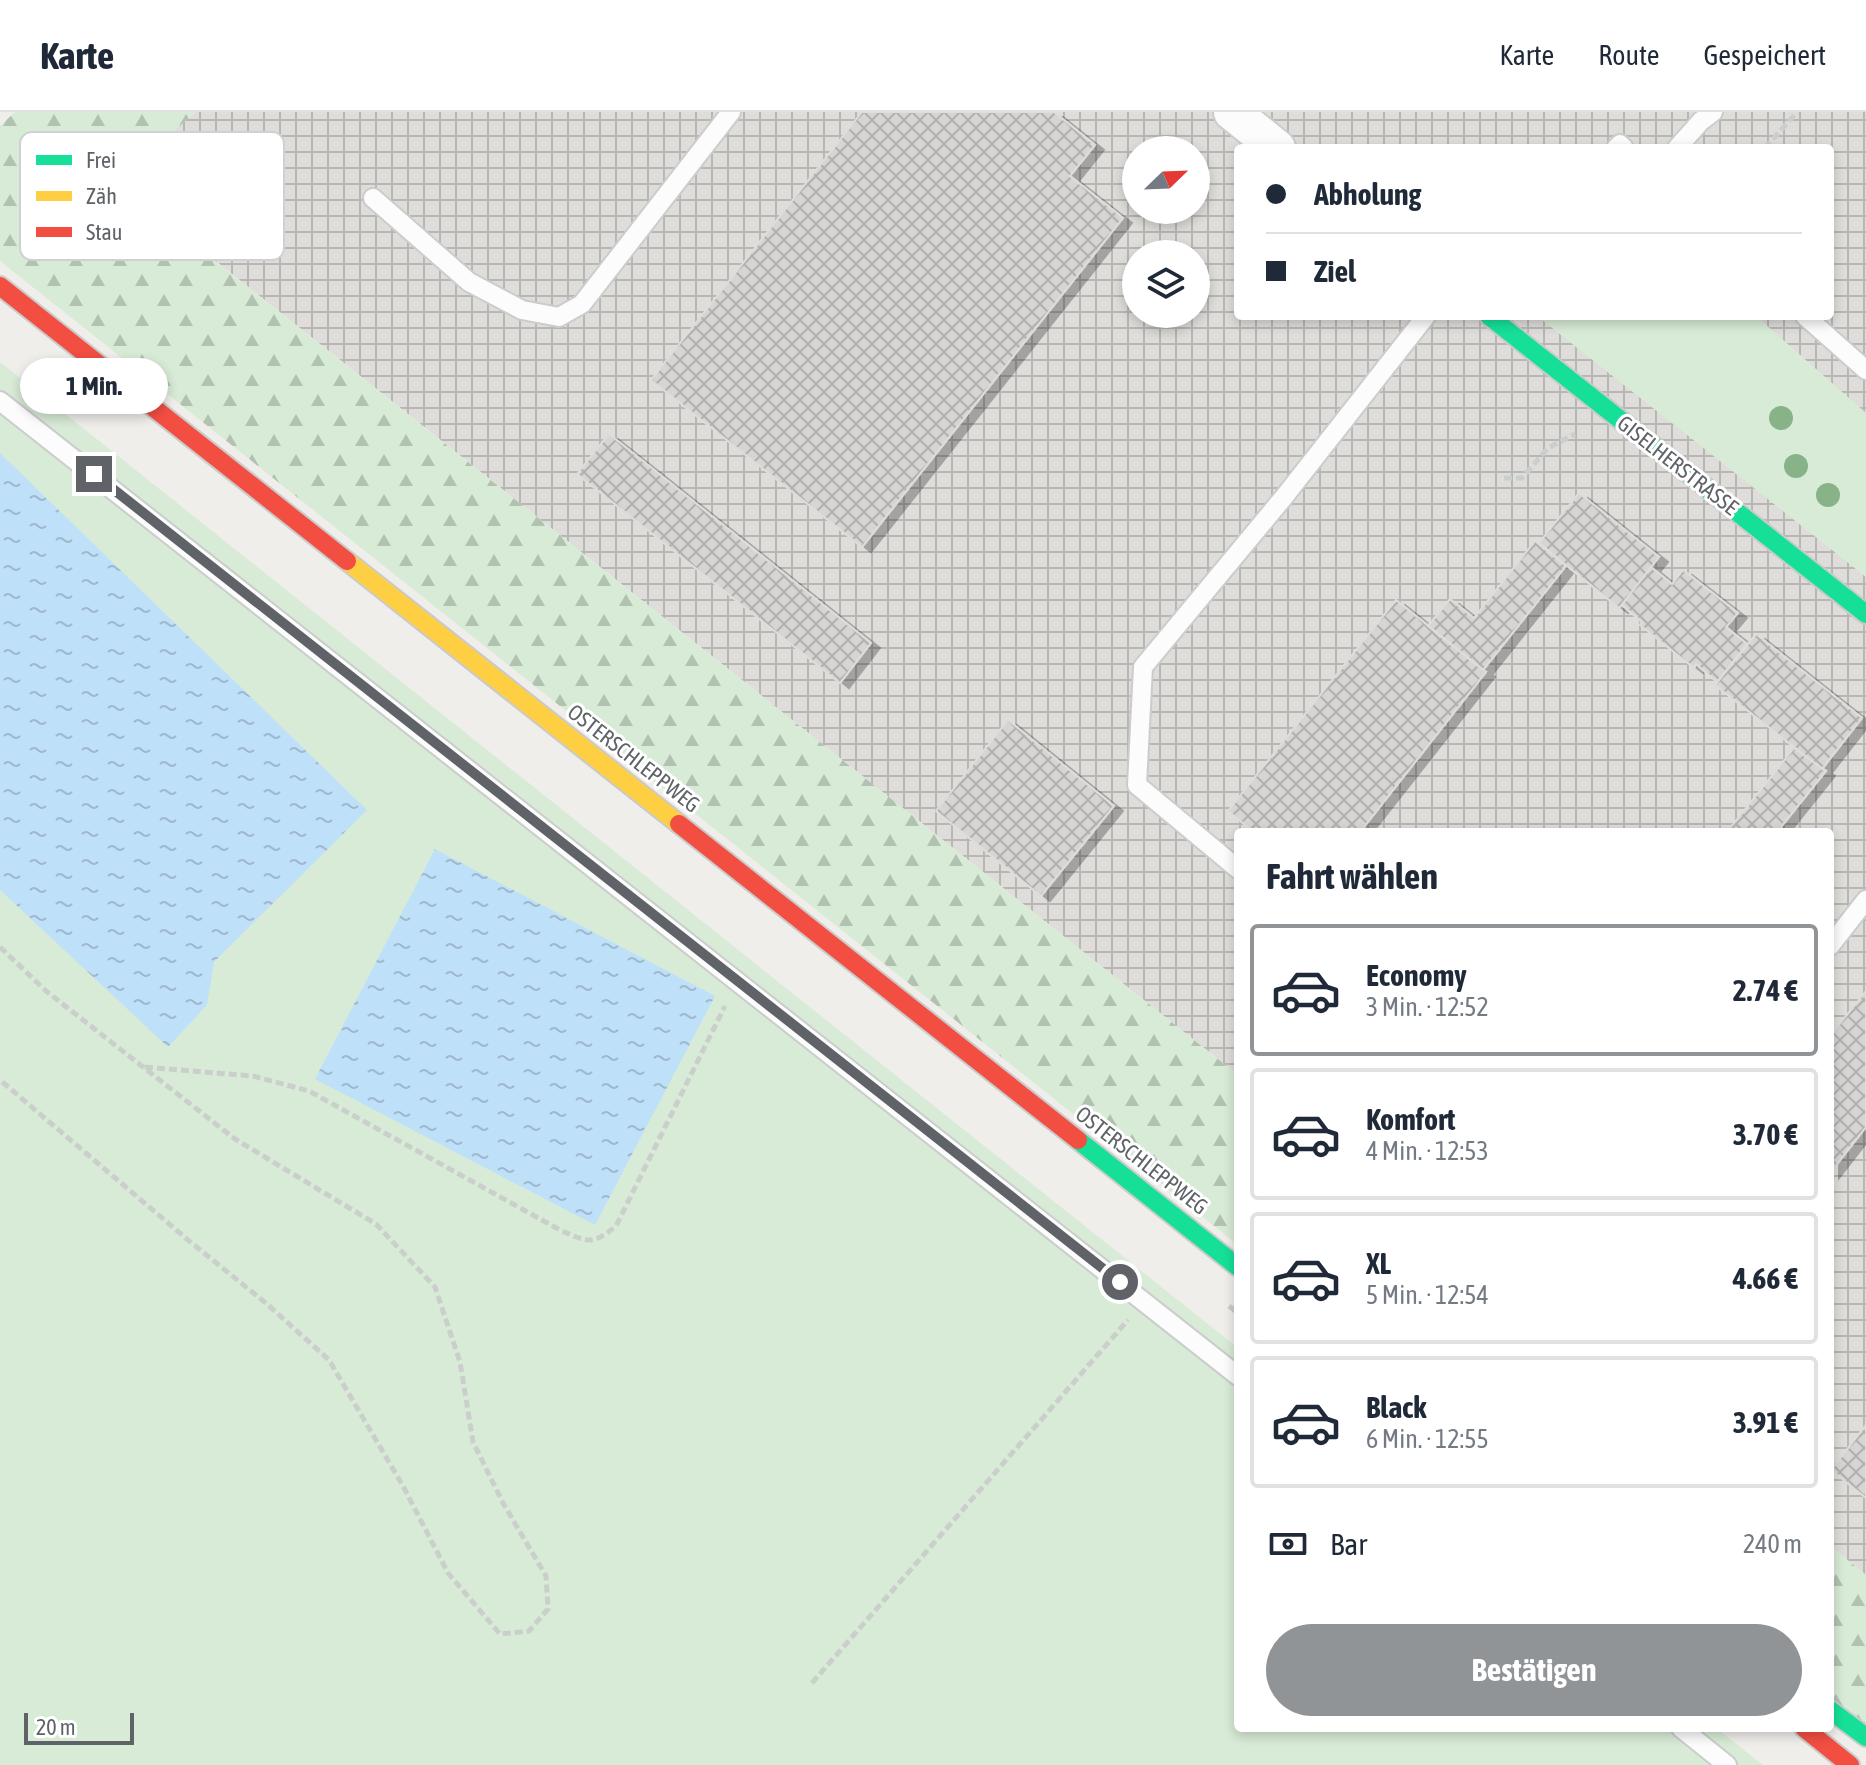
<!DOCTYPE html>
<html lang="de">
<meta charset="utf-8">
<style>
:root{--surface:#fff;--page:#f6f6f7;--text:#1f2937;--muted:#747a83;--line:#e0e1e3;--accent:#919496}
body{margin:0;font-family:"Asap Condensed",sans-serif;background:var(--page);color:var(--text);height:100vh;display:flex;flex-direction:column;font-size:30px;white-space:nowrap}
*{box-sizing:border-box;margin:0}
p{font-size:26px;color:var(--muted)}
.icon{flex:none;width:44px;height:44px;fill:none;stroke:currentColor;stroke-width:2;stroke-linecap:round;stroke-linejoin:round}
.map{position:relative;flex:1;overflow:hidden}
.sheet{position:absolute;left:1234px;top:716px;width:600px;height:904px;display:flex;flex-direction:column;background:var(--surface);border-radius:8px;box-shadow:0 4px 12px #0003}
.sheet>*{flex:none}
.guide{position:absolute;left:1234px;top:32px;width:600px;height:176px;border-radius:8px;box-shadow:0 4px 12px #0003;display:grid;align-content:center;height:176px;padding:0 32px;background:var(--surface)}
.needle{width:52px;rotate:67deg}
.fabs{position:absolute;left:1122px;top:24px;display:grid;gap:16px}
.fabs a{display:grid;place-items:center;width:88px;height:88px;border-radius:50%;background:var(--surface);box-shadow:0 4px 12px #0003;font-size:40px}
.scale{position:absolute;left:24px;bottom:20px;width:110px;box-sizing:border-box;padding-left:8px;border:4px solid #5f6368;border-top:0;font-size:22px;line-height:28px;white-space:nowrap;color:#5f6368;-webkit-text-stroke:6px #fff;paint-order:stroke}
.end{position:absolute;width:36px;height:36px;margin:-18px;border:10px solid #5f6368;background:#fff;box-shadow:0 0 0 4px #fff}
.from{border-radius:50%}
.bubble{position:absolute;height:56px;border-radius:28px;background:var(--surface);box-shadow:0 4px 12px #0003;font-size:26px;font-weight:700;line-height:56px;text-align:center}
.guide b{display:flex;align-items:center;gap:28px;height:76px;font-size:30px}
.guide b+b{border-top:2px solid var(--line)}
.guide i{width:20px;height:20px;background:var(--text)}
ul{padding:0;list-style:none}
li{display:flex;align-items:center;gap:24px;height:132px;margin:0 16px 12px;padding:0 16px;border:4px solid var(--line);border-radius:8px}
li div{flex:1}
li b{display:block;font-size:30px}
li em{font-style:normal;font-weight:700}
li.selected{border-color:var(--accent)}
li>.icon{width:72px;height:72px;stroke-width:1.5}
h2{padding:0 32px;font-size:36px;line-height:96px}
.pay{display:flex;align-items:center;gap:20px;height:88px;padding:0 32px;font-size:30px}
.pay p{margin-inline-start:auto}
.action{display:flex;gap:16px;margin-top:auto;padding:16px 32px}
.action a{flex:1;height:92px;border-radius:48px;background:var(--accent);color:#fff;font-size:32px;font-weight:700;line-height:92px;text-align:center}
header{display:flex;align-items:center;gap:48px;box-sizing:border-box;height:112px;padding:0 40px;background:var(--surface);border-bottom:2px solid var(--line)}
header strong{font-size:38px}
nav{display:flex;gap:44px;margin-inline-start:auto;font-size:28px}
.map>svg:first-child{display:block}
</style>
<header>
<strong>Karte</strong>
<nav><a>Karte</a><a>Route</a><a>Gespeichert</a></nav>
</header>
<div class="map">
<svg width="1866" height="1653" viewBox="0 0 1866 1653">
<defs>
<pattern id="industrial-grid" width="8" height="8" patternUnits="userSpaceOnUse" patternTransform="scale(2)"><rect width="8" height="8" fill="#dfddda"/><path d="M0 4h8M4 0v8" fill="none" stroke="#b8b7b5"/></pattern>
<pattern id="forest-firs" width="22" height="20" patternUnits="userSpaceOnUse" patternTransform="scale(2)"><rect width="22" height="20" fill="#d8ebd6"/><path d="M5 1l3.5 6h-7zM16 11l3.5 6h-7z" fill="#b2c2b1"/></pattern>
<pattern id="water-ripples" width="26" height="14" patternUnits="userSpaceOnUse" patternTransform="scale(2)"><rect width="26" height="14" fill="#bfe0f9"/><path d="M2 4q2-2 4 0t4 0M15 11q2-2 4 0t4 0" fill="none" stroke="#9eb9cd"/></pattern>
<pattern id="building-cross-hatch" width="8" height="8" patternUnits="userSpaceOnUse" patternTransform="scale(2)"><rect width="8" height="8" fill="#d6d5d3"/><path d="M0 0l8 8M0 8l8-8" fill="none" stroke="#b1b0af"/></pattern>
<filter id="shadow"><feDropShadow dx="9" dy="5" stdDeviation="0" flood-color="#0004"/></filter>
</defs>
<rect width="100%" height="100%" fill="#efeeea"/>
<!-- industrial -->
<path fill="url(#industrial-grid)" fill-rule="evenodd" d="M196,0H1866V1463L1830,1434V720H1238V963L114,68ZM1238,36H1830V204H1238ZM1136,38H1196V98H1136ZM1136,142H1196V202H1136Z"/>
<!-- green -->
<path fill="#d8ebd6" d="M1537,204H1756L1866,301V465Z
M0,250L1238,1236V1616H1716L1763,1653H0Z"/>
<!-- forest -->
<path fill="url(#forest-firs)" d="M15,0H196L115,69L1238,963V1133L0,149V14Z
M1830,1434L1866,1463V1613L1830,1586Z"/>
<!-- water -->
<path fill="url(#water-ripples)" d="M0,341L367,698L214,850L207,893L168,935L0,778Z
M435,737L715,884L595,1113L315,967Z"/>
<!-- building -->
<path fill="url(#building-cross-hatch)" stroke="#deddd9" stroke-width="2" filter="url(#shadow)" d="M862,0H1054L1095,33L1070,64L1123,106L862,435L651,268Z
M609,322L871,531L840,571L577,362Z
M1579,381L1659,445L1619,496L1539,431Z
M1535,429L1566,454L1483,558L1428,514L1450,487L1474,506Z
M1651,455L1672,472L1683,458L1738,501L1726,515L1747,532L1717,570L1696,552L1694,556L1640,513L1642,510L1622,493Z
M1396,488L1486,560L1360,720H1254L1228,699Z
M1756,522L1862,606L1822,657L1715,573Z
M1008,608L1114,694L1041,784L936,699Z
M1794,636L1826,659L1777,720H1727Z
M1866,879V1015L1830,1061V924Z
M1866,1313V1386L1831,1358Z"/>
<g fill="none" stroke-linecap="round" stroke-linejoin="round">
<!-- lane casing -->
<g stroke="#cbcccc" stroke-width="22">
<path id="lane" d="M1616,36L1620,32L1624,36
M1677,36L1701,9L1713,0
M373,86L469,170L522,198L559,205L582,192L731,0
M1805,204L1866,258
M0,289L1238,1264
M1238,757L1137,673L1143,555L1284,385L1426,204
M1830,834L1866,788
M1681,1616L1727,1653"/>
</g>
<!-- street casing -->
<g stroke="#cbcccc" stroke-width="40">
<path id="street" d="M1232,0L1277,36"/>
</g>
<!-- fast casing -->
<g stroke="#cacacb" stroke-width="22">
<path id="fast" d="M1489,204L1866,502
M1078,1028L1238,1155
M1830,1598L1866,1625"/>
</g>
<!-- slow casing -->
<g stroke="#cacacb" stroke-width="22">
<path id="slow" d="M347,449L679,712"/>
</g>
<!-- jam casing -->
<g stroke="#cacacb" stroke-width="22">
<path id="jam" d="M0,174L347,449
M679,712L1078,1028
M1804,1616L1850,1653"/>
</g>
<!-- path -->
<path stroke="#cacfcc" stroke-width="5" stroke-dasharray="8 4" stroke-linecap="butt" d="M1765,36L1797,0
M1504,366H1522L1548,336L1575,322
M0,835L46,879L235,1027L376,1112L435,1175L460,1250L473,1330L503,1391L546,1464L548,1497L529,1519L500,1522L448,1461L403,1374L329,1248L267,1192L188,1128L0,968
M145,955L253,964L309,979L560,1118C587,1130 592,1134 616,1114L725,894
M1229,1194L1238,1201
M812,1571L1128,1208"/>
<!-- lane -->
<use href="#lane" stroke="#fdfcfc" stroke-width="18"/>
<!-- street -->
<use href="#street" stroke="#fdfcfc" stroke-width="36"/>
<!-- fast -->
<use href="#fast" stroke="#16e098" stroke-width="18"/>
<!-- slow -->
<use href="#slow" stroke="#ffcf43" stroke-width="18"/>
<!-- jam -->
<use href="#jam" stroke="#f24e42" stroke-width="18"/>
</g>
<!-- trees -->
<g fill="#88b388">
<circle cx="1781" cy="306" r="12"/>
<circle cx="1796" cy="354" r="12"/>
<circle cx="1828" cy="383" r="12"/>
</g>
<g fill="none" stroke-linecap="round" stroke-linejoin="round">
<!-- route -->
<path stroke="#5f6368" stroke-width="10" d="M94,362L1120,1170"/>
</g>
<g text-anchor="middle" stroke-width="6" stroke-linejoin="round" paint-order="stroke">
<!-- street labels -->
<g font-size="22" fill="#5f6368" stroke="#fff">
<text transform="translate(1678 353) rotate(38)" y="8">GISELHERSTRASSE</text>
<text transform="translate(634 646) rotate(38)" y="8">OSTERSCHLEPPWEG</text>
<text transform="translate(1142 1048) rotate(38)" y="8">OSTERSCHLEPPWEG</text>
</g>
</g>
<!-- legend -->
<rect x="20" y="20" width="264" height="128" rx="12" fill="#fff" stroke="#cfd0d2" stroke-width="2"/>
<rect x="36" y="43" width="36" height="10" fill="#16e098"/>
<rect x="36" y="79" width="36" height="10" fill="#ffcf43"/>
<rect x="36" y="115" width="36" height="10" fill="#f24e42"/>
<g font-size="22" fill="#5f6368">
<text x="86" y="56">Frei</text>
<text x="86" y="92">Zäh</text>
<text x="86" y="128">Stau</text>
</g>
</svg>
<div class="fabs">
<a><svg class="needle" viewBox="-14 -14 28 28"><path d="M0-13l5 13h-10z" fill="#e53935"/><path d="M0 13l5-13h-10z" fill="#747a83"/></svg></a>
<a><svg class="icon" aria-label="layers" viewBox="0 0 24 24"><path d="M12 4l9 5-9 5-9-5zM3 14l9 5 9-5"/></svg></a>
</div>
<div class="scale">20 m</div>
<i class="end from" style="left:1120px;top:1170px"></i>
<i class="end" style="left:94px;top:362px"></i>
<div class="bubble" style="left:20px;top:246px;width:148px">1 Min.</div>
<div class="guide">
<b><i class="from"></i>Abholung</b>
<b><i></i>Ziel</b>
</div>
<section class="sheet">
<h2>Fahrt wählen</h2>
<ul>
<li class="selected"><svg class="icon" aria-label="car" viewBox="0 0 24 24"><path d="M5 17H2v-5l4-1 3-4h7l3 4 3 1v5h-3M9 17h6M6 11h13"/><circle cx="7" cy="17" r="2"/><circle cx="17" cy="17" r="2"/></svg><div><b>Economy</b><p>3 Min. · 12:52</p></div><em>2.74 €</em></li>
<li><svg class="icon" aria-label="car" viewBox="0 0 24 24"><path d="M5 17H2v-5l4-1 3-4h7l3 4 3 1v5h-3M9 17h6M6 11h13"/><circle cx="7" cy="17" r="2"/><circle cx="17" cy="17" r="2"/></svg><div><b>Komfort</b><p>4 Min. · 12:53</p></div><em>3.70 €</em></li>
<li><svg class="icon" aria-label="car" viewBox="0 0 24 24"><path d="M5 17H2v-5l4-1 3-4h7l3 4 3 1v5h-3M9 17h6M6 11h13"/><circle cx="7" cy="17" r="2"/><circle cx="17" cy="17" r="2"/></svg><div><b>XL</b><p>5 Min. · 12:54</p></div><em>4.66 €</em></li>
<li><svg class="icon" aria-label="car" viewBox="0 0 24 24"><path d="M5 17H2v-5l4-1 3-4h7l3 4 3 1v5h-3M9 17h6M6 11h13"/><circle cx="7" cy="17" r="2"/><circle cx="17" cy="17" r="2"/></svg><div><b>Black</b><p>6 Min. · 12:55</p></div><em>3.91 €</em></li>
</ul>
<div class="pay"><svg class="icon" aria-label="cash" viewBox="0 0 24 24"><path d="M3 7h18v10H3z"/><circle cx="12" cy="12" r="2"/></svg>Bar<p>240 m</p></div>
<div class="action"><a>Bestätigen</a></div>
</section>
</div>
